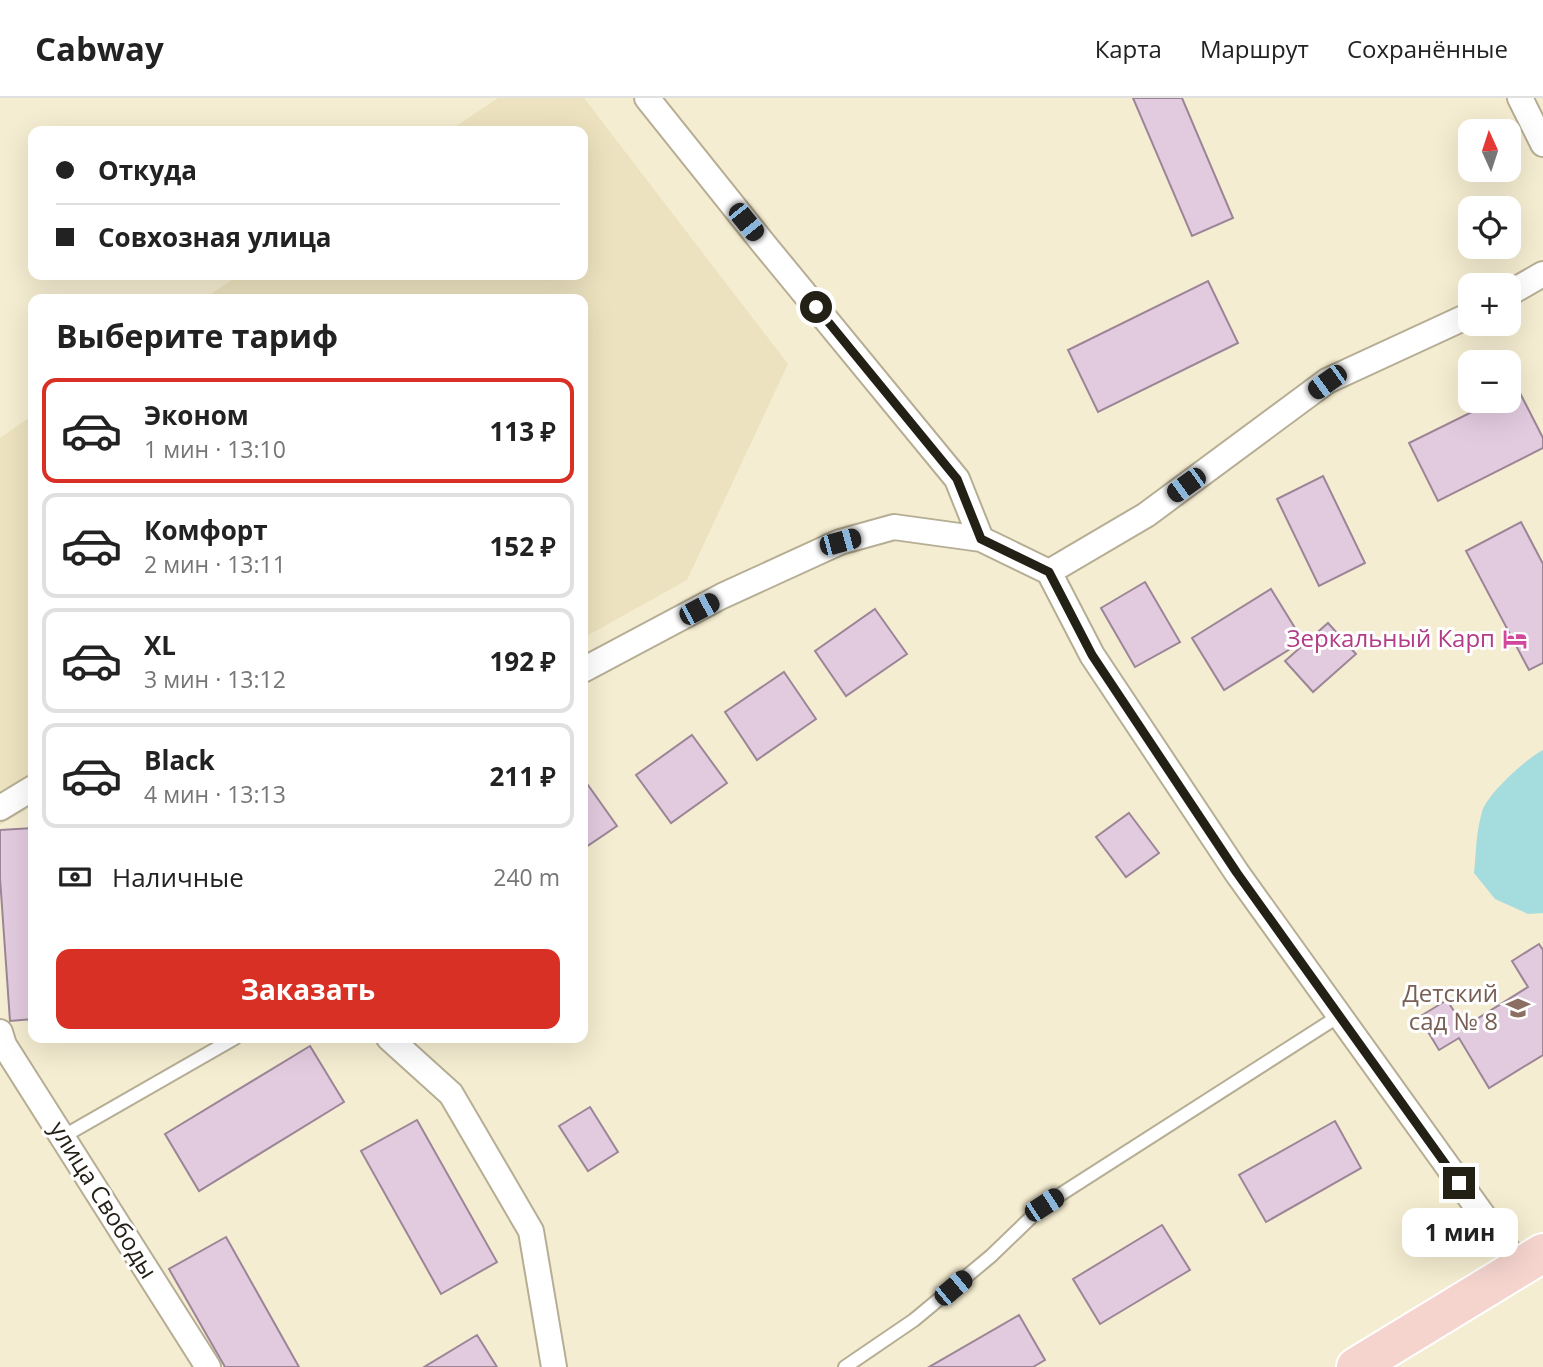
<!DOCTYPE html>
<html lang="ru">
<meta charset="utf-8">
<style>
:root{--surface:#fff;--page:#f2f2f2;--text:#222;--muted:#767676;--line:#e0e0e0;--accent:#d93025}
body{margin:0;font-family:"Open Sans",sans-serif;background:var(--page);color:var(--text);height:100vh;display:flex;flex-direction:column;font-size:26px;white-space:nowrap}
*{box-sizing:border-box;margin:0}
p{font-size:23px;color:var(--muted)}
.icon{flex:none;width:38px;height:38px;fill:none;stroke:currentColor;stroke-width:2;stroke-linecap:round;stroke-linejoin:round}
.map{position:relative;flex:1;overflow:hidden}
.panel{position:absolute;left:28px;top:196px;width:560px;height:749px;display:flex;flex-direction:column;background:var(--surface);border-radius:14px;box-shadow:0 7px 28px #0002}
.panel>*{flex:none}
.guide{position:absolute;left:28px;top:28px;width:560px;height:154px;border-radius:14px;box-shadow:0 7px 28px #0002;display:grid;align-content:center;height:154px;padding:0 28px;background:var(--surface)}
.needle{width:46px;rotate:357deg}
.fabs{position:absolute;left:1458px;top:21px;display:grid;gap:14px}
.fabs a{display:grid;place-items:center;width:63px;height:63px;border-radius:14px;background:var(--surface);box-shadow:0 7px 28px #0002;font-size:35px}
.end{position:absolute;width:32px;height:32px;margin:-16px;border:9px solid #232016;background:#fff;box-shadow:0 0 0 4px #fff}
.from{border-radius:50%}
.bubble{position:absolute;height:49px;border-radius:14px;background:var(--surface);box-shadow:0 7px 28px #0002;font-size:23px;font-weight:700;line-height:49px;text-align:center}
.car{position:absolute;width:21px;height:42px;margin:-21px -10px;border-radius:9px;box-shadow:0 0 5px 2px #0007;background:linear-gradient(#222 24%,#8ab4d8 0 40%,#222 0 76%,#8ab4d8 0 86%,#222 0)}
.guide b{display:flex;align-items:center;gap:24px;height:66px;font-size:26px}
.guide b+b{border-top:2px solid var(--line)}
.guide i{width:18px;height:18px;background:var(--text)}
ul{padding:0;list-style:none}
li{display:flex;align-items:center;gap:21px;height:105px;margin:0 14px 10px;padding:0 14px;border:4px solid var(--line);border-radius:14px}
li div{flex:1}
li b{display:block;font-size:26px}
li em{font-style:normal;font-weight:700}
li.current{border-color:var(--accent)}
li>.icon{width:63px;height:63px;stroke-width:1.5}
h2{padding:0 28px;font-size:32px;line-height:84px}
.pay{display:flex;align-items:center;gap:18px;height:77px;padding:0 28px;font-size:26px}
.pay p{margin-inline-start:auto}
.action{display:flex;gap:14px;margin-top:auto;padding:14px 28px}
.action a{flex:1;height:80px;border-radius:14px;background:var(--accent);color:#fff;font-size:28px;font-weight:700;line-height:80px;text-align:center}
header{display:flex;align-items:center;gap:42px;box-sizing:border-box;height:98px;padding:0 35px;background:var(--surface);border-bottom:2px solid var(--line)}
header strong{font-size:33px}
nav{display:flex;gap:38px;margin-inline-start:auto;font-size:24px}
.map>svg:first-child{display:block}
</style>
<header>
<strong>Cabway</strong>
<nav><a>Карта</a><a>Маршрут</a><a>Сохранённые</a></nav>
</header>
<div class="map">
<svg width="1543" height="1269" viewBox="0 0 1543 1269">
<rect width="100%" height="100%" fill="#f5edd1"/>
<!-- built -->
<path fill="#ece2bf" d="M498,0H584L788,266L687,482L583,540V201H203L239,177H583V33H449Z
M33,317V708L0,727V340Z"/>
<!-- water -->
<path fill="#a5ddde" d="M1543,652V815L1528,816L1495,801L1474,775C1476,755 1476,734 1482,714C1486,697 1527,660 1543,652Z"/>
<!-- building -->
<path fill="#e3cbdf" stroke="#9b8597" stroke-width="2" d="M1133,0H1182L1233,120L1192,138Z
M1509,39L1520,69L1505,75L1504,72H1508Z
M1208,183L1238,245L1098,314L1068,252Z
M1518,291L1543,340V350L1438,403L1409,345L1494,303H1508V296Z
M1323,378L1365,465L1319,488L1277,401Z
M1521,424L1543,466V565L1529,572L1466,453Z
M1145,484L1180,544L1135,569L1101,510Z
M1271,491L1303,543L1224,592L1192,540Z
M875,511L907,556L846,598L815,553Z
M1328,525L1356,556L1313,594L1285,563Z
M784,574L816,621L757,662L725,614Z
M692,637L727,685L671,725L636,677Z
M583,680L617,728L583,751Z
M1129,715L1159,755L1126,779L1096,739Z
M33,730V921L10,923L0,780V732Z
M1539,846L1543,852V957L1489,990L1459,940L1439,952L1419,919L1447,902L1464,929L1528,889L1512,863Z
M310,948L344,1004L199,1093L165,1036Z
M590,1009L618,1054L588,1073L559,1028Z
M417,1022L497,1164L441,1196L361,1053Z
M1335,1023L1361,1070L1266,1124L1239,1077Z
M1162,1127L1190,1172L1100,1226L1073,1181Z
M226,1139L299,1269H225L169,1171Z
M1019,1217L1045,1262L1033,1269H929Z
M477,1237L497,1269H424Z"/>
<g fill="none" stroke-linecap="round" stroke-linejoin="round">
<!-- lane casing -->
<g stroke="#b6ae94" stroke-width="16">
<path id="lane" d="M64,1038L235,940
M845,1269L914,1222L991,1158L1044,1107L1339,918"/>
</g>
<!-- street casing -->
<g stroke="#b6ae94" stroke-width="28">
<path id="street" d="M647,0L763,145L957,381L981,441
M1520,0L1543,46
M1508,196L1543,176
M1049,474L1146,417L1327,283L1470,217
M583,572L722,498L840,444L894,429L981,441L1049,474L1092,557L1237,775L1520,1169
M0,710L33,690
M0,934L4,947L208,1269
M389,940L451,996L531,1133L554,1269"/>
</g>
<!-- primary casing -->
<g stroke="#fff" stroke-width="42">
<path id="primary" d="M1356,1269L1543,1155"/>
</g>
<!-- lane -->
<use href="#lane" stroke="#fff" stroke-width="12"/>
<!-- street -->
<use href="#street" stroke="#fff" stroke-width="24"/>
<!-- primary -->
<use href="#primary" stroke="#f5d4ce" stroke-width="38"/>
</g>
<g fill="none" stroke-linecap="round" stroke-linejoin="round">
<!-- route -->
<path stroke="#232016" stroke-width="9" d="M816,209L957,381L981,441L1049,474L1092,557L1237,775L1459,1085"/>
</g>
<!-- icons -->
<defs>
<g id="hotel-bare" transform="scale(1.89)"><path d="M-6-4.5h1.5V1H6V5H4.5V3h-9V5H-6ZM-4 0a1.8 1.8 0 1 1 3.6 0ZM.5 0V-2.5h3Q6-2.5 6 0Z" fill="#d1479c" stroke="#fff" stroke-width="2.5" paint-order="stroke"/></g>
<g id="school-bare" transform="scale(1.89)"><path d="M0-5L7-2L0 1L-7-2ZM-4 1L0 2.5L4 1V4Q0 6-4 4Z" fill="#8d6e63" stroke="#fff" stroke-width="2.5" paint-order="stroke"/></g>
</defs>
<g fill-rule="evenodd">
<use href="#hotel-bare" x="1515" y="541"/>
<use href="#school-bare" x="1518" y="910"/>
</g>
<g text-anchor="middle" stroke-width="6" stroke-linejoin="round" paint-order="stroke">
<!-- hotel labels -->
<g font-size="24" fill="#b23c85" stroke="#fff" text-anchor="end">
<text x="1495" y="549">Зеркальный Карп</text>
</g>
<!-- education labels -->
<g font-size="24" fill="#785e54" stroke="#fff" text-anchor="end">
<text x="1498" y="904">Детский<tspan x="1498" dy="28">сад № 8</tspan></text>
</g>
<!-- street labels -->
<g font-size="24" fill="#232016" stroke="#fff">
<text transform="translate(103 1102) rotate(58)" y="8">улица Свободы</text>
</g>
</g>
</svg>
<div class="fabs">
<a><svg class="needle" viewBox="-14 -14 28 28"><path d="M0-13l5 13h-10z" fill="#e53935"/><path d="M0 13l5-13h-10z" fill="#767676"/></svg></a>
<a><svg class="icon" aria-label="locate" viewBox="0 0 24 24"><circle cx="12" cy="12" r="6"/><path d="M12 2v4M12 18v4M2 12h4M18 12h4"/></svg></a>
<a>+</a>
<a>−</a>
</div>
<i class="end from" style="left:816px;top:209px"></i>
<i class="end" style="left:1459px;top:1085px"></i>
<div class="bubble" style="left:1402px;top:1110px;width:116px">1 мин</div>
<i class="car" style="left:746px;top:124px;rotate:141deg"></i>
<i class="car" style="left:1327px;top:284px;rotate:234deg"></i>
<i class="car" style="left:1186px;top:387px;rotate:234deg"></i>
<i class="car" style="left:840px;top:444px;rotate:75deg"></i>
<i class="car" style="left:699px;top:511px;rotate:62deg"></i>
<i class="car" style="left:1044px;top:1107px;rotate:57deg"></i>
<i class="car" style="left:953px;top:1190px;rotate:50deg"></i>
<div class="guide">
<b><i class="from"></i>Откуда</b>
<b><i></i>Совхозная улица</b>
</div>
<section class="panel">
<h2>Выберите тариф</h2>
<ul>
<li class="current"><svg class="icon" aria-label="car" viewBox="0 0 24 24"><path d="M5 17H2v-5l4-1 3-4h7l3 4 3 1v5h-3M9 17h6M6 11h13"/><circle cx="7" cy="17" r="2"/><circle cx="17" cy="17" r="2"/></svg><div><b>Эконом</b><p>1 мин · 13:10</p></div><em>113 ₽</em></li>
<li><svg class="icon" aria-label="car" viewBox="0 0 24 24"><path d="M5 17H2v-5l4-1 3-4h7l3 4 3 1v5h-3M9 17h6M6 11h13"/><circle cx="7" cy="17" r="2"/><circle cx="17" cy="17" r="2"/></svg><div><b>Комфорт</b><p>2 мин · 13:11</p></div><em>152 ₽</em></li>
<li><svg class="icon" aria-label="car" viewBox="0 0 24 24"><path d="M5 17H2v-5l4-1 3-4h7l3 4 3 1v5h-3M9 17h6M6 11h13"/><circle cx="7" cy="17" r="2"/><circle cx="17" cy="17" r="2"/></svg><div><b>XL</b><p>3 мин · 13:12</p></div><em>192 ₽</em></li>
<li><svg class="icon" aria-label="car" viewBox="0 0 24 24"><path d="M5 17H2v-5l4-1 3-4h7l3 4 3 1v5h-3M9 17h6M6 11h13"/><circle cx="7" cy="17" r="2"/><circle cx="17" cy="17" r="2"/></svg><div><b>Black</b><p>4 мин · 13:13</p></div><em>211 ₽</em></li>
</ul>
<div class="pay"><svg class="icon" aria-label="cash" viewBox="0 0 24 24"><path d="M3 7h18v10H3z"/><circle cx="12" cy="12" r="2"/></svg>Наличные<p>240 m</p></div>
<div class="action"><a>Заказать</a></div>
</section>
</div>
